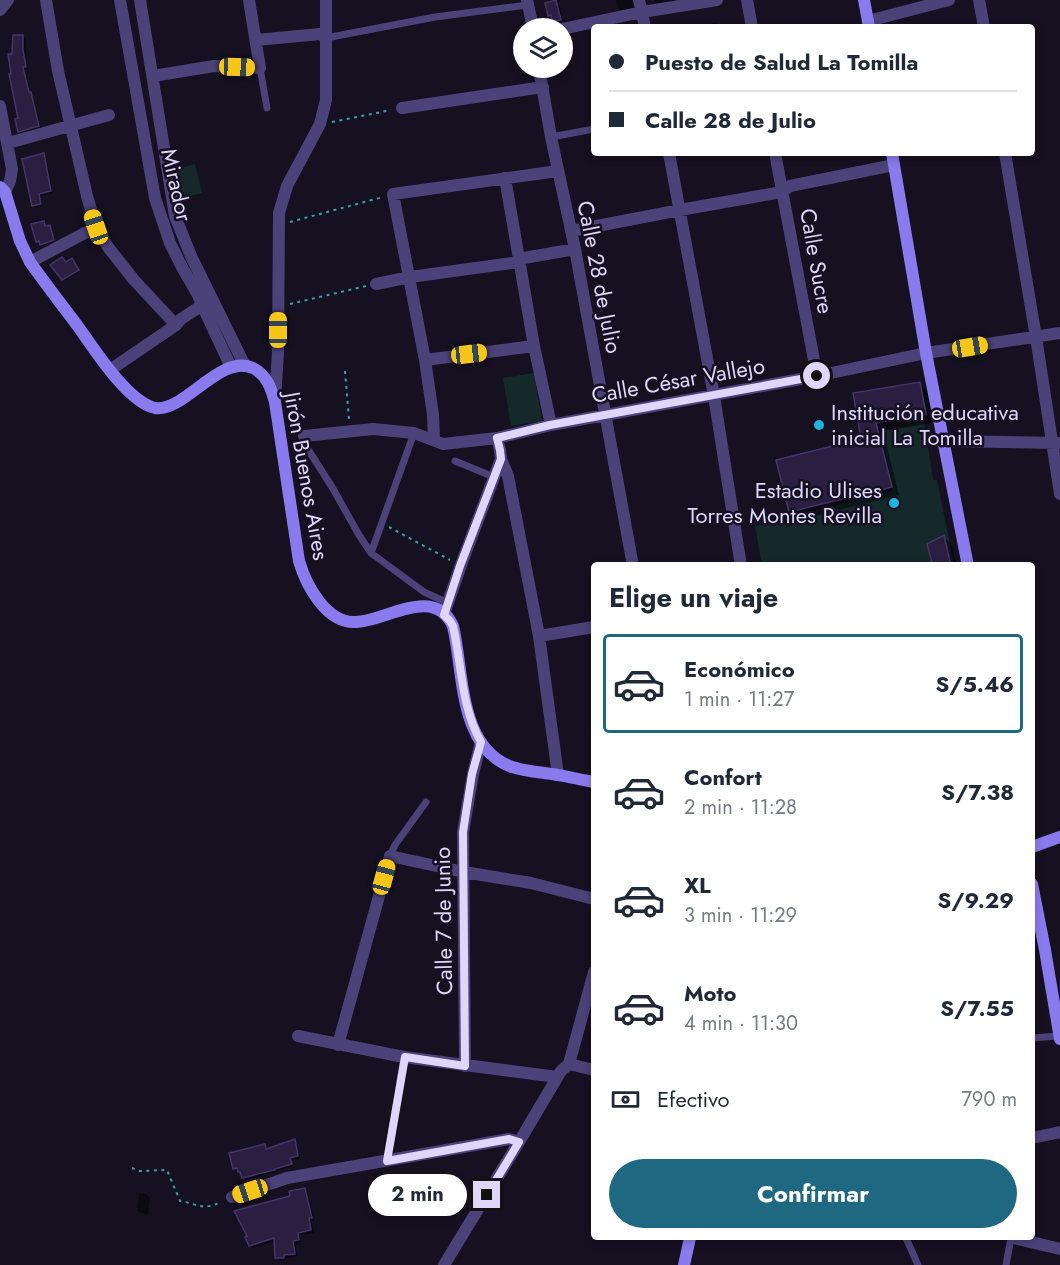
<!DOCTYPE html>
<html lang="es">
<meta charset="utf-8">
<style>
:root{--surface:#fff;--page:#f2f2f3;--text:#1f2937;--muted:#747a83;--line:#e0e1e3;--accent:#1f6882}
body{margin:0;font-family:Jost,sans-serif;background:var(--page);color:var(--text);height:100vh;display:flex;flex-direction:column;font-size:22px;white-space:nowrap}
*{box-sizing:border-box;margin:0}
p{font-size:20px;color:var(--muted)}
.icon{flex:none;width:33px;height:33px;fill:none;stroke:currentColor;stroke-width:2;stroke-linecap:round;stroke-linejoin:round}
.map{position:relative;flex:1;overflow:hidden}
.panel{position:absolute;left:591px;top:562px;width:444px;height:678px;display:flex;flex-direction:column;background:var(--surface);border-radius:6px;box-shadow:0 3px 9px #0003}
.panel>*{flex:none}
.hud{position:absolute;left:591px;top:24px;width:444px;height:132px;border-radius:6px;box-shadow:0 3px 9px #0003;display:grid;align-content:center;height:132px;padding:0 18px;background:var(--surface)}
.fabs{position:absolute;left:513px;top:18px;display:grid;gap:12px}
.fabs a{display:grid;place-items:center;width:60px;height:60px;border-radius:50%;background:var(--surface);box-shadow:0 3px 9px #0003;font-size:30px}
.end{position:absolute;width:27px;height:27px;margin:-14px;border:8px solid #dfd7fa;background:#111;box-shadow:0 0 0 3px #111}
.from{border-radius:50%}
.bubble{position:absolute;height:42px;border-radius:21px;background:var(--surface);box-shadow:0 3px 9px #0003;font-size:20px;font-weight:700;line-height:42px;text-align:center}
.car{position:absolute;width:18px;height:36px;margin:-18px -9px;border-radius:8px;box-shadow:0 0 4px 2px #0007;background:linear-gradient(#f5c518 24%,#345 0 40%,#f5c518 0 76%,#345 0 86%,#f5c518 0)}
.hud b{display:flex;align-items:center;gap:21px;height:57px;font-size:22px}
.hud b+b{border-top:2px solid var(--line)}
.hud i{width:15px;height:15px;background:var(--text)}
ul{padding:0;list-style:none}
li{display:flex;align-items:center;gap:18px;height:99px;margin:0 12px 9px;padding:0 6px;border:3px solid transparent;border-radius:6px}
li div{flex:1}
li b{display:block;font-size:22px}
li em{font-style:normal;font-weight:700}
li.on{border-color:var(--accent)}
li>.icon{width:54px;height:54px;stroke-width:1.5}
h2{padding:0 18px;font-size:27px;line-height:72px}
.pay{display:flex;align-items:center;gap:15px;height:66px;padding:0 18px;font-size:22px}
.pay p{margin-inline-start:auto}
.button{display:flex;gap:12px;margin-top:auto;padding:12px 18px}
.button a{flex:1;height:69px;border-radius:36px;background:var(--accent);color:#fff;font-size:24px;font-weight:700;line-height:69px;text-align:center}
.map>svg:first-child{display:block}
</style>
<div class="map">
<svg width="1060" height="1265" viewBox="0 0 1060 1265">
<rect width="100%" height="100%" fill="#161121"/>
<!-- green -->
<path fill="#15292a" d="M195,164L202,193L181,198L174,170Z
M534,373L542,421L511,426L503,378Z
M924,421L933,480H937L954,565H762L755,526L893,491L881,431Z"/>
<!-- shadow -->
<path fill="#0007" d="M549,0H560V1L559,2L563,23L557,24L549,15Z
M616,0H632L633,8L621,11L618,7Z
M654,0H674L675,2L657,5Z
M716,23L720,27H688Z
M23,36L26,40V54L28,70H25L32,95L34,97L41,129L23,134L20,131L14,55Z
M44,155L46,157L53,193L40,196L43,206L36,208L33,206Z
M43,223L46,228L50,227L51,228L55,241L43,246L41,242L38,243L37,241Z
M73,262L79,272L64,281L52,265Z
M920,383L928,392L934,423L883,431L899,495L799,520L790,512L862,440L854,395Z
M944,537L952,545L957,566H935Z
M295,1141L297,1144L300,1158L292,1160L293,1166L276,1171L277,1172L246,1179L239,1170L236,1171L234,1168L265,1145L268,1150Z
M304,1189L308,1193L314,1220L312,1221L314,1233L300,1235L301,1243L296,1244L297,1256L287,1258V1260L280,1261L276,1257V1241L253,1248L250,1245L292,1197Z
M139,1193L146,1194L150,1198L148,1214L141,1213L137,1210Z"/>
<!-- building -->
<path fill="#2a1f40" stroke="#453469" stroke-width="1.5" d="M556,0L561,20L552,21L551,15L548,16L545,3Z
M13,35H23V49L26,67H23L29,92H31L39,126L18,132L15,119L18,118L9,74H11L8,54H12Z
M44,153L51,191L39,194L41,204L32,206L22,159Z
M44,221L45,226L50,225L54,240L40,245L39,241L36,242L31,224Z
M62,257L66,262L72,258L79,270L62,280L50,265Z
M920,382L926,414L876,423L892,487L789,512L776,460L861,439L853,393Z
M944,535L951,566H933L927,544Z
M295,1139L298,1156L290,1158L292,1164L275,1169V1170L242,1178L240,1172H238L237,1168L233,1169L229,1153L265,1144L266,1149Z
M305,1188L312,1218H309L311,1230L298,1233L299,1240L293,1241L295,1254L284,1255V1258H275L274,1238L249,1246L245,1237L247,1236L234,1211L290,1196L289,1191Z"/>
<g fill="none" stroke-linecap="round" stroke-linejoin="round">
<!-- path -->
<path stroke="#3f9fa6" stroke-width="2" stroke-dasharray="3 4.5" stroke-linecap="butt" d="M332,122L391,110
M290,222L383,197
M290,304L366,286
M345,371L349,419
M389,527L450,560
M132,1168L139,1171L167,1170L180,1201C198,1204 203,1211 221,1202"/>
<!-- lane -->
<path stroke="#4b427a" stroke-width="7" d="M326,38L435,17L528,5
M260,68L267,108
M551,137L594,129
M304,436V443L332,487L359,535L371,553L424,592L448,603
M455,461L494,477
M371,553L414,433
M390,856L395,845L426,802
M1032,1038L1059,1036
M387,1161L404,1057
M906,1238L918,1265
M1006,1265L1011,1238"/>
<!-- street -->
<path stroke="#4b427a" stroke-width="12" d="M46,0L58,71L87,196L96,227L108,247L134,280L176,325
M120,0L155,198L170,243L183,269L198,295L202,305L231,367
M140,0L175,216L191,256L245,366
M527,0L533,28
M639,0L645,27
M747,0L752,27
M979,0L984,27
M0,10L8,0
M868,21L949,0
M562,29L642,12L717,0
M256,40L320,34L326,38
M539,68L551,137L575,249L633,566
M153,76L214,66L260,68L249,0
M0,106L12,169L10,181L5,192
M402,108L543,87
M8,143L109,115
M669,153L714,396L741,566
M775,153L817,376
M1005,153L1036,337L1060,494
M505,178L534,346L551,425
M571,231L680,210L782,192L790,186L894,165
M30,262L96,227
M376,284L410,277L519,262L524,258L575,249
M425,360L534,346
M110,370L176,325L181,319L207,302
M275,399L278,352L279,213L287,186L320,124L326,100V0
M304,436L373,429L414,433L443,444L497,438L551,425L817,376L926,353L1060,333
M497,438L500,450L501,459L508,476L539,636L558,775
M434,440L433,415L425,360L393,194L558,171
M943,441L1059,443
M444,614L462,562L501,459
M539,636L594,627
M298,1036L404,1057L557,1077
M338,1045L390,856L464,872L531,883L594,899
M569,1064L594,1070
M465,1066L463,832L473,774L481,742
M1032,1138L1060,1132
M232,1197L287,1178L509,1139L519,1142
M1014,1238L1060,1249
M444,1265L519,1142L561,1071L569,1064L594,972"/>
<!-- secondary -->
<path stroke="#8b7aed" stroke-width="12" d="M864,0L869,27
M892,153L926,353L968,566
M0,187L5,192L20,241L30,262C45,283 61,304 77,325C93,347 127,402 155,408C184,413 220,353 253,368C267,375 271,388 275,402L299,561C306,585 326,623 355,622C385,622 434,584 453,626C464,672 458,748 512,767C527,772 543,772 558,775C570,777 582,780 594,782
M1032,847L1060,837
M1032,884L1045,950L1060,1039
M684,1265L690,1238"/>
</g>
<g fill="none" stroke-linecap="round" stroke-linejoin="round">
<!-- route -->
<path stroke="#dfd7fa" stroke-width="8" d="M487,1195L519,1142L509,1139L387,1161L405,1057L465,1066L463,832L472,774L481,742C461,707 462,665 453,626L450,621L444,615L460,566L501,459L500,450L497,438L550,425L817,376"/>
</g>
<!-- markers -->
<g fill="#1eb4de" stroke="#161121" stroke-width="2">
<circle cx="819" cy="425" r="6"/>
<circle cx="894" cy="503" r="6"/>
</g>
<g text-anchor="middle" stroke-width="5" stroke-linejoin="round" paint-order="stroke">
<!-- street labels -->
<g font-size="22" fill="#dfd7fa" stroke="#161121">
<text transform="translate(177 185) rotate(77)" y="8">Mirador</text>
<text transform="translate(817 261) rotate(80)" y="8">Calle Sucre</text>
<text transform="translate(600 277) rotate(79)" y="8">Calle 28 de Julio</text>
<text transform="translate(678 380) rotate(-10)" y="8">Calle César Vallejo</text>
<text transform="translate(307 476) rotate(80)" y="8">Jirón Buenos Aires</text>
<text transform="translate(443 921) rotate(-91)" y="8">Calle 7 de Junio</text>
</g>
<!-- poi labels -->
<g font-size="22" fill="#dfd7fa" stroke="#161121" text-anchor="start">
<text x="831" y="420">Institución educativa<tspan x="831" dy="25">inicial La Tomilla</tspan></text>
<text x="882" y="498" text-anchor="end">Estadio Ulises<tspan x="882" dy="25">Torres Montes Revilla</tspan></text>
</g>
</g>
</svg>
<div class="fabs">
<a><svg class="icon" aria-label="layers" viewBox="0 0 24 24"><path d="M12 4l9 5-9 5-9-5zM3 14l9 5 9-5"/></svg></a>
</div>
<i class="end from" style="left:817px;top:376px"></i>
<i class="end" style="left:487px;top:1195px"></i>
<div class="bubble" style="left:368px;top:1174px;width:99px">2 min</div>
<i class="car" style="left:237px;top:67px;rotate:92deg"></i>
<i class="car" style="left:96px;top:227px;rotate:341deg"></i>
<i class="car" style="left:278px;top:330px;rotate:0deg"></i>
<i class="car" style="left:970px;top:347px;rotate:81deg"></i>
<i class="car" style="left:469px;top:354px;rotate:83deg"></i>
<i class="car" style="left:384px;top:877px;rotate:15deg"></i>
<i class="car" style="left:250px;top:1191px;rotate:252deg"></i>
<div class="hud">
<b><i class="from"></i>Puesto de Salud La Tomilla</b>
<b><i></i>Calle 28 de Julio</b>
</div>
<section class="panel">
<h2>Elige un viaje</h2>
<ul>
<li class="on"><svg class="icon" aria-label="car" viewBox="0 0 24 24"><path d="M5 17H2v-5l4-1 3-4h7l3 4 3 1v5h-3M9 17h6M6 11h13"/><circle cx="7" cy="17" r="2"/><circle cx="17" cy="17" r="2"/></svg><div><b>Económico</b><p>1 min · 11:27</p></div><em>S/5.46</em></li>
<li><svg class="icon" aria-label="car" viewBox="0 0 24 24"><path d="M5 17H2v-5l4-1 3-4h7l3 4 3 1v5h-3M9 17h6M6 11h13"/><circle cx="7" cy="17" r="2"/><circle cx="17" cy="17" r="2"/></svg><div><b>Confort</b><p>2 min · 11:28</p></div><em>S/7.38</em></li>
<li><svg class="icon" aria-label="car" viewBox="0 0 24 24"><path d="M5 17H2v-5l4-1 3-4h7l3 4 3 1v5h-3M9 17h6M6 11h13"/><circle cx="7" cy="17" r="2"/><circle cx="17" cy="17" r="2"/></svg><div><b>XL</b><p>3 min · 11:29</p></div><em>S/9.29</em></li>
<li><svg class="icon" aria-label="car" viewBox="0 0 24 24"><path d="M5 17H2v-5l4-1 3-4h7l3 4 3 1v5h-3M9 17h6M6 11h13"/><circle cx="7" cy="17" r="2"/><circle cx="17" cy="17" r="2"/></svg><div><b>Moto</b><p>4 min · 11:30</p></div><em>S/7.55</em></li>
</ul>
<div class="pay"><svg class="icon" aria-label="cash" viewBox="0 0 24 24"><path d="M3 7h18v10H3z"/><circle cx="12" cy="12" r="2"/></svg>Efectivo<p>790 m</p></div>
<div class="button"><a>Confirmar</a></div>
</section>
</div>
